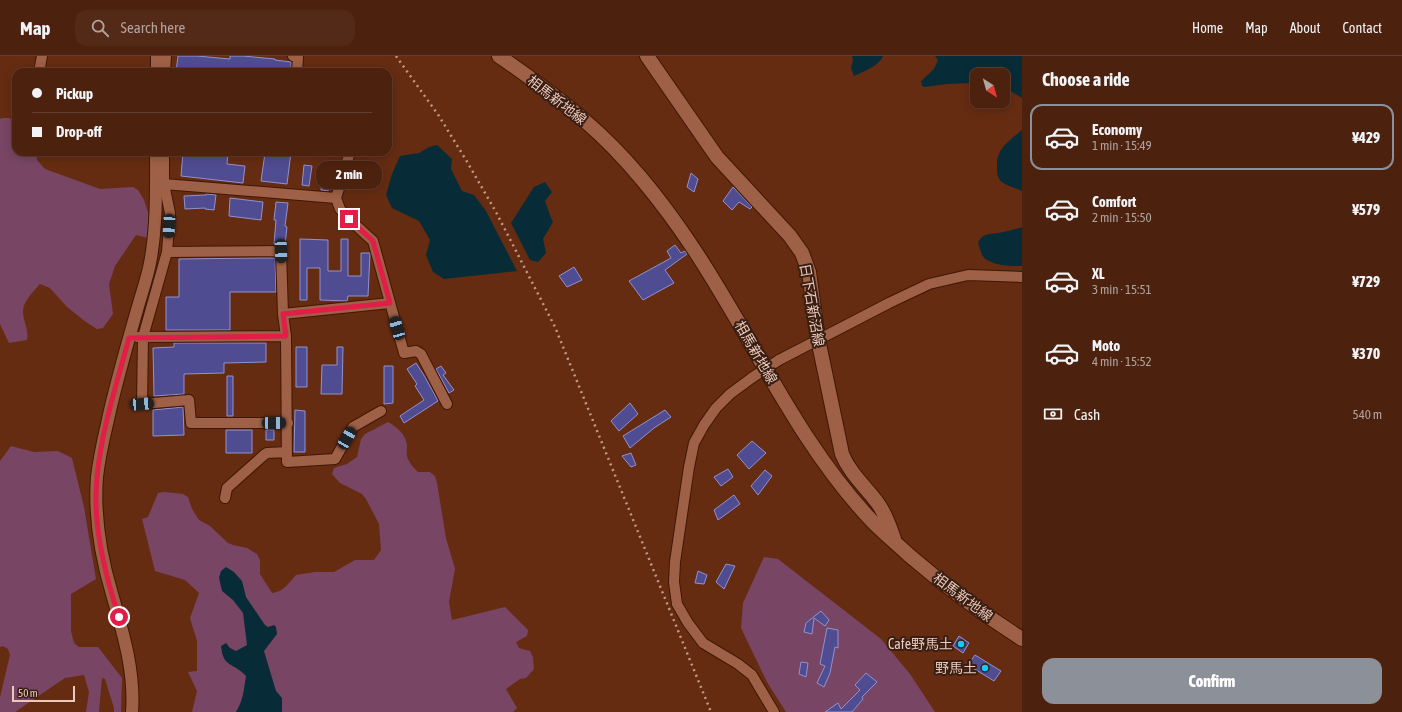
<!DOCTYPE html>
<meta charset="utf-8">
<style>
:root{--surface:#4c210e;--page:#532917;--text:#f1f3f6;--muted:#b2a39e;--line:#633e2e;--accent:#8c9099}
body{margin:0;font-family:"Asap Condensed","Noto Sans JP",sans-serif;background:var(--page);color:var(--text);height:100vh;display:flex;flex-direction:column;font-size:15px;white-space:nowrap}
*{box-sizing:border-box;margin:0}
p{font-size:13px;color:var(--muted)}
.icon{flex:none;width:22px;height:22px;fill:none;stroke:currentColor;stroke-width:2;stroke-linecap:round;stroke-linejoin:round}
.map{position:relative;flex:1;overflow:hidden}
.sheet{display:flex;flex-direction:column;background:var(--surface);width:380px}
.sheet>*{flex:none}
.hud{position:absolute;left:12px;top:12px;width:380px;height:88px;border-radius:12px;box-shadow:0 2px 10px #0003,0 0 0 1px var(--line);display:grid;align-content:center;height:88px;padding:0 20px;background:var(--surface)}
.needle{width:26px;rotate:143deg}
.fabs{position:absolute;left:970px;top:12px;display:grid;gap:8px}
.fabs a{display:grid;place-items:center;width:40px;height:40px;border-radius:8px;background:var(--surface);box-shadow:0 2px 10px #0003,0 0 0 1px var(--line);font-size:20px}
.scale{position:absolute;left:12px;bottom:10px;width:63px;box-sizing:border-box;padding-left:4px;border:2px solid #edc9bb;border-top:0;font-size:11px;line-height:14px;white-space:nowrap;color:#edc9bb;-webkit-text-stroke:3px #381e13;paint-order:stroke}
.end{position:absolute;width:18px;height:18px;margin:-9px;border:5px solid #e11d48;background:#fff;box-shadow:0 0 0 2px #fff}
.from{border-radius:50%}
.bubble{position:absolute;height:28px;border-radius:12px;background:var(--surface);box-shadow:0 2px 10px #0003,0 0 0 1px var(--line);font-size:13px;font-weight:800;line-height:28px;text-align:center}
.car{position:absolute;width:12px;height:24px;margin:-12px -6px;border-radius:5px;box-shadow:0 0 3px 1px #0007;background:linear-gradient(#222 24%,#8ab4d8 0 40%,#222 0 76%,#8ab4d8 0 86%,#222 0)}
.hud b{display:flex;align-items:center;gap:14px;height:38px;font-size:15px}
.hud b+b{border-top:1px solid var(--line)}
.hud i{width:10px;height:10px;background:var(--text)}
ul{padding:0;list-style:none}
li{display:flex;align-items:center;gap:12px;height:66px;margin:0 8px 6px;padding:0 12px;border:2px solid transparent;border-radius:12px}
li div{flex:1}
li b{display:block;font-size:15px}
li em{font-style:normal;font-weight:800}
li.active{border-color:var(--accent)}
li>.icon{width:36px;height:36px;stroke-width:1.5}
h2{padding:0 20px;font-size:18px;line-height:48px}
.pay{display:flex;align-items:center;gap:10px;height:44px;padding:0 20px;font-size:15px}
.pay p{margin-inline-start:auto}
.cta{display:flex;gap:8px;margin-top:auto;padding:8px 20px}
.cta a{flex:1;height:46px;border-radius:12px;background:var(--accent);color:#fff;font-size:16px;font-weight:800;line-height:46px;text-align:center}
header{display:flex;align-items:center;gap:24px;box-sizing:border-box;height:56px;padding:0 20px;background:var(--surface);border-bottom:1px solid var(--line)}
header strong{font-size:19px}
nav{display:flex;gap:22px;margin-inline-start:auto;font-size:14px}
.search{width:280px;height:36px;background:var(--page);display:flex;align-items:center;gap:10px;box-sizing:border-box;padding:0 14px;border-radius:12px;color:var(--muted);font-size:15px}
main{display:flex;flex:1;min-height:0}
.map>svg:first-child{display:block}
</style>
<header>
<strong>Map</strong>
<div class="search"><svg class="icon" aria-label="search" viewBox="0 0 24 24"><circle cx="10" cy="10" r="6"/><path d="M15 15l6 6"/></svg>Search here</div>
<nav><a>Home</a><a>Map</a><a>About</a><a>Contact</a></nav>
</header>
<main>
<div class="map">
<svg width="1022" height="656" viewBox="0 0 1022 656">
<rect width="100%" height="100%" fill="#652c12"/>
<!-- green -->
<path fill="#784664" d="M3,62H9L16,66V96H36L37,104L45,113L100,133L133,131L138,134L144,144L152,169L148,182L136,179L115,210L109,228L113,258L103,272L97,273L86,266L67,251L50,232L40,228C34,235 23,245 23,255C23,265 29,274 27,284L9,287L0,268V63Z
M388,366C397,371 406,378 407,390C407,394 406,399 408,403C410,408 414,412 418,416H430L435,420L437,427L446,482L455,513L449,546L452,564L505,551L528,574L527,580L516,586L519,592L530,595L533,601L534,613L526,622L520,623L506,633L517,652L513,656H192L197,635L188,616L197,615V585L190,562L199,537L185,524L155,515L142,463L148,461L158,437L164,436L183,438L188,441L192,453L199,464L210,470L228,487L233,489L247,492L257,498L260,504V518L272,537C283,536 289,527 296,519L315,516H334L355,504H374L381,494L379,468L366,443L362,438L340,427L332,418L334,412L347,408L357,401L361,383L365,378Z
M11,390L34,396L58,395L72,402L84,451L96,523L71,538V575L74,587L79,591H98L122,622L121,656H114V652L105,623L102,622L99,656H86L89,636L84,619L65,622L15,656H0V641L10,599L8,593L3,590L0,591V405Z
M764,501L778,503L881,583L910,618L935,656H786L767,626L741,572L743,547Z"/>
<!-- water -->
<path fill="#082c37" d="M852,0H883C879,10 863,16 854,20L851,12L853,4Z
M935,0H1022V42L1012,36L1003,26V19H977V26L974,27L947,28L925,31L922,30L921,25L934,13L938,4Z
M1022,74V135C1016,132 1007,130 1002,126C997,122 997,117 997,111C996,93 1009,85 1022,74Z
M437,89L452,103L451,113L462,135L474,139L486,155L517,215L444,223L433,216L426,199L430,184L419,165L392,152L386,139L392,118L400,100L419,97L429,91Z
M545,126L552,136L545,145L550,159L553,166L543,183L546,197L538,206L530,204L511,167L534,131Z
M1022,171V210C1011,210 997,210 987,204C981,201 980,192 978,187C983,175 993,179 1003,176C1010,175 1016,173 1022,171Z
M226,511L234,516L242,525L246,541L265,569L268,571L274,569L276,571L277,578L264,595L276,635L282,642V656H236C243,645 244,633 246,620C233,606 223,612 221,590L226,587L230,592L236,595L247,589L243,557L233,544L222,535L219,522L221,515Z"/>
<!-- building -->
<path fill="#504c91" stroke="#9192cf" d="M178,0H197L230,3V0H243L275,3V4L291,6V16H176Z
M183,96H228L227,108L245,110L243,127L181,120Z
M278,96H291L287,128L261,125L265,97L277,99Z
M304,109L312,110L309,130L302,129Z
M323,116L331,117L328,135L321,134Z
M691,117L698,123L694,136L687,131Z
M733,131L752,151L750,153L739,146L732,154L723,145Z
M206,138L216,139L214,154L205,153V152L185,153L184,140L206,139Z
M230,142L263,146L261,164L229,160Z
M276,146L288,147L285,170L287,171L285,189L274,188L276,164H274Z
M300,183L328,184V215H341V183H348V220H361V197H370L368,240H348L347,245L320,244V212H307V244H300Z
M675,189L681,197L685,195L687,198L665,214L674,227L643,244L629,225L671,202L667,195Z
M260,202H275L276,236H230V274H166V241H179V203Z
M574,211L582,224L567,231L559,220Z
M174,287H266V306L224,307V317L184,318V338L154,340L153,292L174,291Z
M296,291H307V331H296Z
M337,291H343L342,338H321L322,309H337Z
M416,307L425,321L438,345L404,367L400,360L424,344L415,330L417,328L407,313Z
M384,310H393V347L384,348Z
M441,310L446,317L443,319L454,334L449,337L436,313Z
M227,320H233V360H227Z
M630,347L638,358L619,375L611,365Z
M183,351L184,379L153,380V354Z
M295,354L305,355V396H294Z
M665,354L671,361L654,372L630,392L623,380Z
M226,374H252V397H226Z
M266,374H274V384H266Z
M752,385L766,397L749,413L737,399Z
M631,397L636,409L631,411L622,400Z
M728,413L733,421L721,430L714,421Z
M765,414L772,420L758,439L751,430Z
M734,439L740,448L718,464L714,454Z
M726,508L735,510L724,533L716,526Z
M698,515L707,519L704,528L695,527Z
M821,555L829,564L825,570L814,562L812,578L804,576L806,567Z
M827,572L838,574V592L835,591L830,617L824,631L817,627L825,610L820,608Z
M959,580L969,587L963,597L953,590Z
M975,599L1001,615L994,625L968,609Z
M801,606L808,607L806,621L799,618Z
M866,617L877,626L862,641L863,643L852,656H825L838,647L841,653L860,634L855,629Z"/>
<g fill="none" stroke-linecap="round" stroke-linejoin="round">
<!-- minor casing -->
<g stroke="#411704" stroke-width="12">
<path id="minor" d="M293,0L298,1L297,16
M39,16L42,0
M165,16L166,0
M164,96V128L170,157L167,196L143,281L142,348L189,344L191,367H288
M350,96L336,142L340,153L349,163L373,185L404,297L416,295L421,298L447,348
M164,128L336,142
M167,196L281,195L283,258L286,280L287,406L335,403L353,371L381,355
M283,258L390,247
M137,281L286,280
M779,304L889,247L929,228L968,219L1022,221
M753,321L730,338L716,352L704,369L694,387L689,411L675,506L674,526L677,548L688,567L703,587L738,608L752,619L774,656
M225,442L227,432L264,399L267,397L287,396"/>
</g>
<!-- tertiary casing -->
<g stroke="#411704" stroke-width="14">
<path id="tertiary" d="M157,16V0
M132,656C135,615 123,577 112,538C101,501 94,460 97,421C99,404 103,385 107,368C115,330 126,292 137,254C141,239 147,223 150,207C157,171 156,133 156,96"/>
</g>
<!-- secondary casing -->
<g stroke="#411704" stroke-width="16">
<path id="secondary" d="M499,0C529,21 558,41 585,65C625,99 664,148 693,192C753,282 797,386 872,465C884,477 898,489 910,500C946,531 983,558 1022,583
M647,0L717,101L790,180L802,197L809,216L818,283L842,398C850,418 867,432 879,449C886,459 890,471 894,483"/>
</g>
<!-- minor -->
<use href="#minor" stroke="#9e6046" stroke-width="10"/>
<!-- tertiary -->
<use href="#tertiary" stroke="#9e6046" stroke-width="12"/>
<!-- secondary -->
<use href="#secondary" stroke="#9e6046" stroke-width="14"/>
<!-- rail -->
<path stroke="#c39987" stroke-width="2.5" stroke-dasharray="2 4" stroke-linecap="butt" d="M396,0L439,60L466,104L496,156L555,271L711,656"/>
<!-- minor-bridge casing -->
<g stroke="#411704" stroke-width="12" stroke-linecap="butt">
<path id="minor-bridge" d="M753,321L779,304"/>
</g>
<!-- minor-bridge -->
<use href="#minor-bridge" stroke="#9e6046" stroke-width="10"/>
</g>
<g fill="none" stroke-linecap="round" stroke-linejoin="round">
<!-- route -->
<path stroke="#e11d48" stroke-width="5" d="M119,561C107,525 97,486 96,448C95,392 115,335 129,282L286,280L283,258L390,247L373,185L349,163"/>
</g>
<!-- markers -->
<g fill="#12cafb" stroke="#381e13" stroke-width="1.5">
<circle cx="961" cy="588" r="4"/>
<circle cx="985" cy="612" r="4"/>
</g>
<g text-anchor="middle" stroke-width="4" stroke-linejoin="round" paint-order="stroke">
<!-- street labels -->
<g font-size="14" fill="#edc9bb" stroke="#381e13">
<text transform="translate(557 44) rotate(38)" y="5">相馬新地線</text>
<text transform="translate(812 249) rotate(80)" y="5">日下石新沼線</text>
<text transform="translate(756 296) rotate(60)" y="5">相馬新地線</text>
<text transform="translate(963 541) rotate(37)" y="5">相馬新地線</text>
</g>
<!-- poi labels -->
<g font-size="14" fill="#edc9bb" stroke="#381e13" text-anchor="end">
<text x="953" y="593">Cafe野馬土</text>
<text x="977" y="617">野馬土</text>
</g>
</g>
</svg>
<div class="fabs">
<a><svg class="needle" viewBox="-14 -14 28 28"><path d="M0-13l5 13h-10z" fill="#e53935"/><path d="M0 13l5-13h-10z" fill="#b2a39e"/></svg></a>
</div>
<div class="scale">50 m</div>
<i class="end from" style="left:119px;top:561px"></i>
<i class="end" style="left:349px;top:163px"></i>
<div class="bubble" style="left:316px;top:105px;width:66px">2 min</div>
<i class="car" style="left:169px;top:170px;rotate:183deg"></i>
<i class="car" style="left:281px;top:195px;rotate:178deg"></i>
<i class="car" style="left:397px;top:272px;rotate:344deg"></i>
<i class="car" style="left:142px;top:348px;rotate:86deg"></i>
<i class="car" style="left:274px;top:367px;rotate:90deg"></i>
<i class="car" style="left:347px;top:382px;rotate:30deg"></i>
<div class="hud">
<b><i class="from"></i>Pickup</b>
<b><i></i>Drop-off</b>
</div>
</div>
<section class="sheet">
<h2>Choose a ride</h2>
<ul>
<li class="active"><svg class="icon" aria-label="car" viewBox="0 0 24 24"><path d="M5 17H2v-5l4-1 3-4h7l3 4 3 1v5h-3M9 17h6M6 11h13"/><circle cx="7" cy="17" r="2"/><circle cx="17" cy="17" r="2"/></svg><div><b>Economy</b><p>1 min · 15:49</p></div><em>¥429</em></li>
<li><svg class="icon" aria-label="car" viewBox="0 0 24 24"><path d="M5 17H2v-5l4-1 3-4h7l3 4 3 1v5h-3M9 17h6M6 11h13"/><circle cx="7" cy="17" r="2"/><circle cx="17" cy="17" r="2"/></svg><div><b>Comfort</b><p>2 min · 15:50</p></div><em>¥579</em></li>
<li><svg class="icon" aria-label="car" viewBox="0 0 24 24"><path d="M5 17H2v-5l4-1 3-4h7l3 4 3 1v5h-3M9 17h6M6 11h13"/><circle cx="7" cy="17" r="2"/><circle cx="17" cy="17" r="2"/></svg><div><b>XL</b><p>3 min · 15:51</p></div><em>¥729</em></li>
<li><svg class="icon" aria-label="car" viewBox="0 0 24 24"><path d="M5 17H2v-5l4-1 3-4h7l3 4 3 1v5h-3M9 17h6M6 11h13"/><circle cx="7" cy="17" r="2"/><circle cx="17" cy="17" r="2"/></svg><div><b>Moto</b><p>4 min · 15:52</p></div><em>¥370</em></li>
</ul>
<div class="pay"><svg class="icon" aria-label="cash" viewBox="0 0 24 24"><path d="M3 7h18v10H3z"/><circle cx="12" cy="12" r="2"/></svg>Cash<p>540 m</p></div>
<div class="cta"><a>Confirm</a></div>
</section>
</main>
